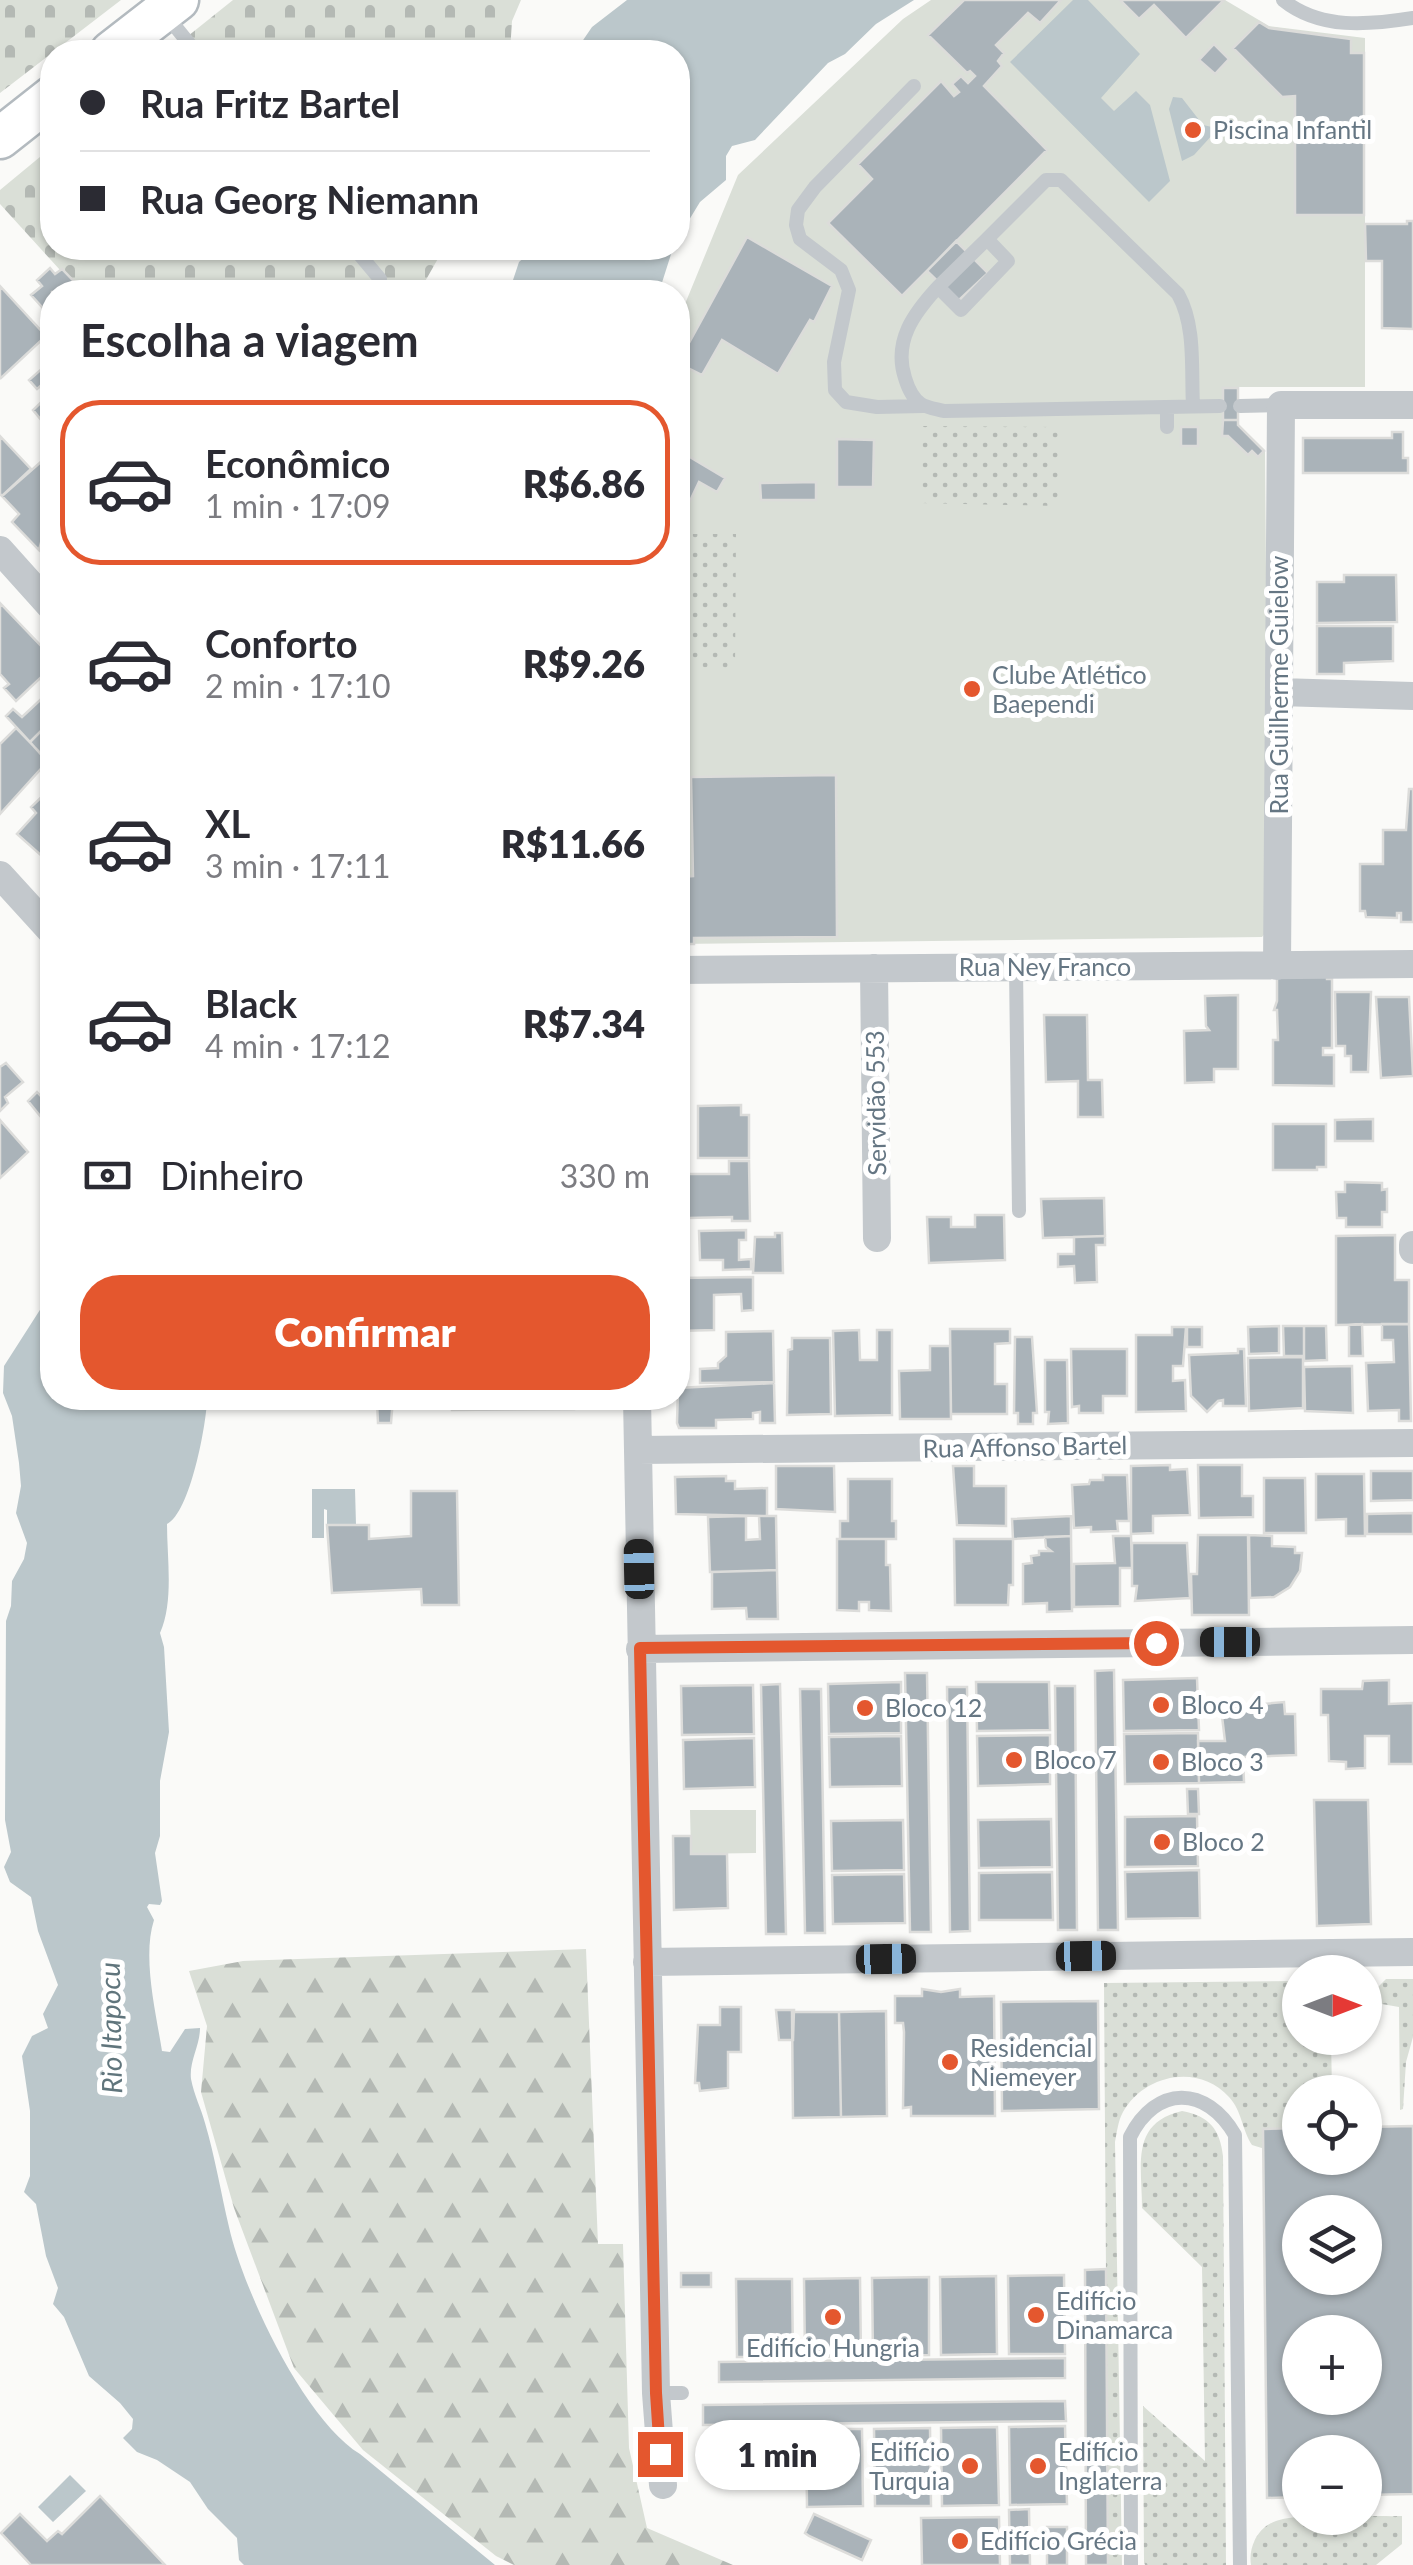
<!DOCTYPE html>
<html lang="pt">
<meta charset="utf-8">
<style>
:root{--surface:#fff;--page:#f2f2f3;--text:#2b2b33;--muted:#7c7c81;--line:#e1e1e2;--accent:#e4572e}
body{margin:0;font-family:Lato,sans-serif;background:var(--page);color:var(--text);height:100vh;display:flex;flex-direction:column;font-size:38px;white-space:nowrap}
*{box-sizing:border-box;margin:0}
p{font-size:32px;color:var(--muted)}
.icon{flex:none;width:55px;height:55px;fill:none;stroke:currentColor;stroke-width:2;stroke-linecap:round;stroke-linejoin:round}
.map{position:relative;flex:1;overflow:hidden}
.side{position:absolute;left:40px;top:280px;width:650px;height:1130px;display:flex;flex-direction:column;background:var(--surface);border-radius:40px;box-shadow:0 2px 8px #0004}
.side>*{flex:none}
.guide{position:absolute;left:40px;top:40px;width:650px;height:220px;border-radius:40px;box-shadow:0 2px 8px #0004;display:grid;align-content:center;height:220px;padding:0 40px;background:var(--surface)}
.needle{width:65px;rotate:90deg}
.tools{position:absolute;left:1282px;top:1955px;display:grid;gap:20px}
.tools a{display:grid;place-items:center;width:100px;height:100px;border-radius:50%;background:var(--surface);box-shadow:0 2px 8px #0004;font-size:50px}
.end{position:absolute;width:45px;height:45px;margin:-22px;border:12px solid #e4572e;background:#fff;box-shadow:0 0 0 5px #fff}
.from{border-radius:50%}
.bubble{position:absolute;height:70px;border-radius:35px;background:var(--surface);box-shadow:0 2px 8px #0004;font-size:32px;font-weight:800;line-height:70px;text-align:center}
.car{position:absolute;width:30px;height:60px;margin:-30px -15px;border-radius:12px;box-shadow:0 0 8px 2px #0007;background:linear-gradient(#222 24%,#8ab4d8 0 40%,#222 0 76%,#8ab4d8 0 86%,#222 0)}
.guide b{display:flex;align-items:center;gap:35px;height:95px;font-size:38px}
.guide b+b{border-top:2px solid var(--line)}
.guide i{width:25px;height:25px;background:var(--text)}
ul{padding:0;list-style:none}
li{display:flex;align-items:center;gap:30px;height:165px;margin:0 20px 15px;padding:0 20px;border:5px solid transparent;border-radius:40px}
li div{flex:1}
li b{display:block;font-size:38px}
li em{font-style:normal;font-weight:800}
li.current{border-color:var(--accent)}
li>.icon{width:90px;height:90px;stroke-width:1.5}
h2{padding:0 40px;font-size:45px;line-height:120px}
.pay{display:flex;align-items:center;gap:25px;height:110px;padding:0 40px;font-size:38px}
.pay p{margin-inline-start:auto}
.cta{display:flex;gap:20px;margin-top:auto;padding:20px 40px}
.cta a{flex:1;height:115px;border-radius:40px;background:var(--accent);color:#fff;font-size:40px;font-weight:800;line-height:115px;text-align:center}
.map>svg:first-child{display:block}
</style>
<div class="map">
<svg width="1413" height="2565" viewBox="0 0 1413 2565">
<defs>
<pattern id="forest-firs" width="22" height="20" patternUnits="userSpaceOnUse" patternTransform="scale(2.5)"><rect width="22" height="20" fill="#dadfd7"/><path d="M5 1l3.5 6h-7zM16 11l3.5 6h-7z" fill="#b4b9b4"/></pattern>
<pattern id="cemetery-stones" width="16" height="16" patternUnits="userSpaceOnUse" patternTransform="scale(2.5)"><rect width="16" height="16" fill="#dadfd7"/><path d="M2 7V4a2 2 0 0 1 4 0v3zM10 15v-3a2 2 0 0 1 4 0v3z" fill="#b4b9b4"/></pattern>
<pattern id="park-dots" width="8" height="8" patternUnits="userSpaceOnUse" patternTransform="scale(2.5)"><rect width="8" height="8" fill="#dadfd7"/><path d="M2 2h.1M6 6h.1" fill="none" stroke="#b4b9b4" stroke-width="1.8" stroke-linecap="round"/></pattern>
</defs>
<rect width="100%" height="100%" fill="#fafaf8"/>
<!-- grass -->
<path fill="#dadfd7" d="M931,0H1225L1269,26L1365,38V387H1239V425L1265,450L1269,928L1262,937L678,944V321L738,175L903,19Z
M690,1810H756V1853L691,1854Z"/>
<!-- forest -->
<path fill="url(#forest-firs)" d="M586,1949L598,2244H623L629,2448L647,2528L733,2565H514L496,2556L363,2450L294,2368L234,2208L201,2092L207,2026L189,1971L243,1961Z"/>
<!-- cemetery -->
<path fill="url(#cemetery-stones)" d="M0,0H121L0,93Z
M233,0H521L512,21L510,52H168Z
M52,147V248H444L423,285L429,292H80L0,204V190Z"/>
<!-- park -->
<path fill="url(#park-dots)" d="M922,426L1059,427L1058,506L920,503Z
M688,534H736L735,668L678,667V539Z
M1386,1979H1413V2037L1406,2062L1403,2109L1400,2110L1399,2007L1376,2003L1377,1988Z
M1300,1981V2038H1331L1332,2092H1300V2129L1265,2149L1252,2145C1242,2130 1242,2111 1229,2097C1199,2063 1144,2074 1123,2112C1118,2121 1117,2132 1115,2142L1122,2565H1108L1104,1983Z
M1182,2111C1209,2116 1220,2129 1223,2156L1226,2565H1145L1144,2562L1143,2406L1205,2461L1202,2267L1142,2208C1142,2165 1130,2123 1182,2111Z
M1402,2516V2544L1376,2565H1251C1248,2547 1258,2527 1276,2521C1301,2512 1372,2517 1402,2516Z"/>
<!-- water -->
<path fill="#bbc7cb" d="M627,0H914L876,24L845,54L828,63L755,140L732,146L726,156V180L700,202L678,238V52H575L592,27Z
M1073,0H1088L1140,54L1101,98L1114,111L1136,91L1150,105L1170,181L1149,202L1010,62Z
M1173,97L1182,98L1203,125L1212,127L1214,133L1194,155L1182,161L1169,109Z
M535,248H673L659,292H509L519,262Z
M52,1239V1398H207C207,1423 190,1513 167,1524C167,1559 174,1601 160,1633L164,1647L169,1732L160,1781V1836L155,1853L162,1901L160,1905L149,1904L147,1907L154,1920C142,1957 156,2013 162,2051L170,2052L185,2029L200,2028C200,2046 189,2061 191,2079C194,2095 201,2108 205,2123C215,2157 221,2193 229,2227C243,2290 305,2421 360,2454L495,2565H244L239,2560L237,2538L208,2509L190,2482L157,2460L137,2452L123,2438L132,2429L133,2419L120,2403L89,2376L64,2317L53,2304L58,2288L46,2256L36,2204L24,2192L30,2176V2111L22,2056L32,2036L48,2028L43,2014L58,1985L38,1931L31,1897L10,1882L4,1867L11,1852L5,1820L6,1621L11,1606L12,1581L24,1559L27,1543L16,1513L21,1486L19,1463L12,1416L3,1393L4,1366L45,1302Z
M312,1489H355L356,1525H327V1510L324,1509V1538H312Z
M70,2475L86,2491L53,2522L38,2507Z"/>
<!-- building -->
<path fill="#aab3b9" stroke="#dcdcda" stroke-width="2.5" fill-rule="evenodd" d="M964,0H1061L1040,23L1028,13L996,45L1004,53L998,61L1002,66L984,86L1047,150L902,296L828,223L872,179L858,164L941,81L954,96L959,92L952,84L961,76L968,83L975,76L970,71L967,73L928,35Z
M1120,0H1224L1186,38L1154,5L1139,19Z
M1259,22L1269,28L1351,39V53H1364V215H1295V96L1282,97L1233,48Z
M1214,44L1229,59L1215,74L1199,60Z
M1407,221H1413V329L1382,328V261H1366L1365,224H1407Z
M747,237L832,286L814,322L810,320L778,374L722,340L702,375L678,363Z
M956,241L988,273L958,301L927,271Z
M50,268L55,274L62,269L84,292H52V318L31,295L42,286L37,280Z
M0,286L46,336L1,378L0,376Z
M45,366L52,376L37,389L29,380Z
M1223,388H1238V420H1223Z
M52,392V433L33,410Z
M1223,420H1238V425L1264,451L1258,457L1252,451L1248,455L1228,436H1222Z
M1181,427H1198V446H1181Z
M1392,432H1403V458H1408V473H1303V438H1392Z
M0,436L31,469L2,496L0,494Z
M837,439L874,440L873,487H837Z
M678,450L725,478L717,492L699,482L690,501L678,494Z
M51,453L52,546L42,539L39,550L12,522L19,514L2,496Z
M816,482V500H761L760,483Z
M1344,575H1396L1397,622L1317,623V582H1344Z
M0,603L45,650L50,645L52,648V667L16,701L4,688L9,684L0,674Z
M1317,626H1393V661L1344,663V674H1317Z
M52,689V720L30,742L6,716L13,709L22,717Z
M51,721L52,759L49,755L45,759L30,742Z
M16,728L48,761L0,814V744Z
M836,775L837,937L694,938V944H678V871H681L682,877L693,876L691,777Z
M52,787V865L17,834L36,813L31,807Z
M1409,789H1413V922H1401V913H1397V918L1366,917L1365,911H1360V864H1383V830H1406Z
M1327,975V979H1332V1048H1323V1055H1334V1086L1273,1085V1040H1278L1277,1010H1274L1277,1001V976Z
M1335,992H1371L1368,1072H1351V1056H1345V1046H1336Z
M1238,995V1069H1214V1082L1185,1083L1184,1031L1209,1030L1206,1026L1205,996Z
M1376,997H1409L1413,1076L1381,1078Z
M1044,1015H1087L1088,1080H1102L1103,1117H1078V1081L1046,1082Z
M6,1063L23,1082L5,1097L8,1103L0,1111V1067Z
M37,1092L52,1108V1115L45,1122L28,1101Z
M741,1105V1115H749V1158H698V1106Z
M1373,1119V1141H1335V1120Z
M0,1120L28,1152L0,1178Z
M1273,1124H1326V1167H1317V1170H1273Z
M729,1161H749L750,1221H732V1217L688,1218L687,1174H729Z
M1345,1182L1382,1183V1190L1387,1189V1212H1382V1227H1346V1218H1337L1336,1192H1345Z
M1104,1198L1105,1236L1043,1238L1041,1199Z
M975,1215H1004L1005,1260L929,1263L927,1217H951V1227H975Z
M746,1230V1240H739V1260L751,1259V1269L723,1270V1260H700L699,1231Z
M775,1233H782L783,1273H753L755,1237H775Z
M1395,1235V1280H1409V1324L1336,1325V1236Z
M1105,1236V1245H1096L1097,1282L1075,1283L1074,1266L1058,1267V1254H1074V1237Z
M753,1277V1310L742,1311L741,1294L714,1295V1330L678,1331V1278Z
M1362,1324L1363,1356H1349V1325Z
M1382,1324H1409L1411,1421H1399V1410L1368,1411L1366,1363L1394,1362L1393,1340H1382Z
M1279,1326V1353L1249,1354L1248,1327Z
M1283,1326H1304V1356H1284Z
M1304,1326H1326L1327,1360L1304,1361Z
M1172,1327H1186L1183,1366H1173V1381L1185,1380L1186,1411L1136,1412V1335H1172Z
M1187,1327H1202V1347H1187Z
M950,1329H1010V1343L995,1344V1384H1007V1414H951Z
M859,1330L860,1360H877V1330H892V1415L835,1416L833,1331Z
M773,1331L774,1382L700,1383V1369L718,1368V1363L726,1356V1332Z
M1015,1337H1032L1037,1413H1033V1424H1018V1413H1014Z
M792,1338H830L831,1414L787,1415L788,1350L792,1349Z
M930,1346H950L951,1419H900L899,1371L930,1370Z
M1071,1349H1127V1396H1103V1413H1079V1406L1072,1407Z
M1238,1349H1244L1246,1406H1223V1400L1218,1401L1207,1412L1191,1396L1189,1355L1238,1353Z
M1303,1357V1408L1249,1411L1248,1358Z
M1045,1360H1067L1068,1423L1048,1424L1049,1412H1045Z
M1352,1366L1353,1413L1305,1411L1304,1367Z
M774,1383L775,1423H760V1412L753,1413V1419L716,1420V1428H679L677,1423L678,1388Z
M372,1398H393L391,1423H378L377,1402H372Z
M441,1398H574V1409L452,1410V1401H441Z
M1170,1465V1470L1187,1469L1190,1515L1153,1516V1533L1131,1534V1466Z
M1198,1465H1242V1496H1253V1517L1199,1518Z
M776,1466H834L835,1512L776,1509Z
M953,1466H974V1486H1006V1526L957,1525Z
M1371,1471H1413V1500L1371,1501Z
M1316,1474H1364L1365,1536H1346V1519L1316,1520Z
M1103,1475H1127L1129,1521H1117L1118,1531L1091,1532V1527L1074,1528L1072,1485L1089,1484L1090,1480H1103Z
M726,1476V1481H735V1489L767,1488V1516L676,1514L675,1477Z
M1264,1478H1305L1306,1533H1264Z
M848,1479H892V1521H896V1539H840V1521H848Z
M411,1491H457L459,1605H422L421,1589L332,1593L327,1525H369V1539L411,1536Z
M1413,1513V1534H1367V1514Z
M746,1516V1540L760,1539L759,1516H776L777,1570L710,1572L708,1517Z
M1071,1516V1536L1013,1539L1012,1519Z
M1198,1535H1248L1249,1615H1192L1191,1574H1197Z
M1249,1535L1272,1536V1546L1295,1547V1553H1302L1300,1571L1290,1587L1274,1597L1250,1598Z
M1071,1536L1072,1611L1047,1612V1603L1023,1604V1564L1032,1563L1031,1556L1039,1555V1551H1051L1046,1547L1045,1537Z
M1113,1536H1131L1132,1568H1120V1606L1074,1607V1564L1115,1563Z
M837,1539H886V1565H890L891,1611L869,1610V1602H859V1611L837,1610Z
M954,1539H1013V1585H1009L1008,1605H955Z
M1132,1543H1187L1190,1598L1135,1601L1137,1586H1132Z
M777,1570L778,1619H747L746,1608L712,1609V1572Z
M1114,1670L1118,1930H1098L1095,1671Z
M905,1673H927L931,1932H910Z
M1197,1678L1199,1730L1124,1731L1123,1680Z
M1389,1680V1704L1413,1703V1764H1389V1736H1365V1768L1346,1769V1762L1329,1761L1328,1715H1321V1689H1362L1363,1681Z
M901,1682V1733L829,1734L828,1684Z
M976,1682H1049L1050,1730L977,1731Z
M780,1684L786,1934H766L761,1685Z
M753,1685L754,1734L682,1735L681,1686Z
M1055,1686H1075L1077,1930H1058Z
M947,1687H967L970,1931L950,1932Z
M800,1689H821L825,1933H805Z
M1284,1702L1285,1714H1295L1296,1755L1243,1757L1244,1782L1199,1783L1198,1741H1225L1221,1708Z
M1198,1733L1199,1783L1125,1784L1124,1734Z
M1050,1735V1784L978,1786L977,1736Z
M901,1736L902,1786L830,1787L829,1737Z
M754,1738L755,1787L684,1789L683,1740Z
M1187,1789H1198L1199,1814H1188Z
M1314,1800H1368L1371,1924L1317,1926Z
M1197,1816L1198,1866L1125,1867V1817Z
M1051,1819L1052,1867L979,1868L978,1820Z
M903,1820L904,1870L832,1871L831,1821Z
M673,1836H691V1854H727L728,1908L674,1910Z
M1199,1870L1200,1918L1126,1919L1125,1872Z
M1052,1872L1053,1920H979V1873Z
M904,1874L905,1923L833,1924L832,1875Z
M922,1989L941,1992L960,1989V1997L994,1996L995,2116H911V2107L903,2108L904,2032L903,2023H895V1996H922Z
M1098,2001L1099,2109L1002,2111L1001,2002Z
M720,2007H741V2052H728V2088L700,2091L699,2083H695L698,2025H720Z
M776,2010H794L793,2040H779Z
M886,2011L887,2116L841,2117L839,2012Z
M792,2012H839L841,2117L793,2118Z
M1413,2126V2494L1365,2495V2452H1300V2497L1267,2498L1263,2129L1300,2128V2158H1365V2127ZM1300,2212H1365V2278H1300ZM1300,2332H1365V2398H1300Z
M1106,2269L1108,2565H1086L1085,2270Z
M681,2273H711V2287H681Z
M1064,2275L1065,2354H1009L1008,2276Z
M996,2276L997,2354L941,2355L940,2277Z
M929,2277V2355L873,2356L872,2278Z
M860,2278L861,2356L805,2357L804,2279Z
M736,2279H792L793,2357H737Z
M1065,2358V2378L719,2382V2362Z
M1065,2401L1066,2421L703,2425V2405Z
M1065,2426L1067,2504L1010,2505L1009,2427Z
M997,2427L999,2505L942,2506L941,2428Z
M930,2428L931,2506H875L874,2429Z
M795,2429L796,2485L717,2486L716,2430Z
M806,2429H862L863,2506L807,2507Z
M100,2496L165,2565H31L1,2533L20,2514L47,2541L58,2531L62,2534Z
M1029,2509L1030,2565H1010L1009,2510Z
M814,2514L871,2540L862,2560L809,2536L805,2533Z
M999,2517L1000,2565H922L921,2518Z
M1047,2527H1067V2565H1047Z"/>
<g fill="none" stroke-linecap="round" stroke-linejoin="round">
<!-- secondary casing -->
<g stroke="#b3babf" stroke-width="45">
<path id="secondary" d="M111,52L178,0
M0,138L52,97"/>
</g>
<!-- service -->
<path stroke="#c3c8cc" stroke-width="14" d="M1283,0C1320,30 1369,25 1413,18
M165,14L196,52
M914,86L815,187L798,210L796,225L800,239L841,270L849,290L834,362L835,390L846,402L877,407L923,406
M354,248L380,279
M938,287L987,239
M1193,406C1191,369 1196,326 1178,294L1061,180H1046L987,239L1008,261L961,310L938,287C914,313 893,341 905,378C908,388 912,398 921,404C927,408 937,409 944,411L1220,406
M1240,406L1281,405
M1167,407V427
M1016,967L1019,1211
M656,2393H682
M1131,2565L1130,2137C1156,2085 1206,2085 1235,2135L1240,2565"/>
<!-- minor -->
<path stroke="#c3c8cc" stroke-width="28" d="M0,550L52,608
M1279,692L1413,696
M0,875L52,932
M1277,966L1281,405H1413
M874,968L877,1238
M678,970L1413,964
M1413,1245V1250
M637,1398L656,2393L663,2485
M638,1450L1413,1443
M640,1649L1413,1640
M647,1962L1413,1952"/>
<!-- secondary -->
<use href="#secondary" stroke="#fff" stroke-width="40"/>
</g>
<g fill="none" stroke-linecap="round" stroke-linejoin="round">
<!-- route -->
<path stroke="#e4572e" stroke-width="12" d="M660,2454L656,2393L640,1648L1156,1643"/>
</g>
<!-- markers -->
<g fill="#e4572e" stroke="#fff" stroke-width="4">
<circle cx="1193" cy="130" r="10"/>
<circle cx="972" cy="689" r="10"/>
<circle cx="1161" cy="1705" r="10"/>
<circle cx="865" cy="1708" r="10"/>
<circle cx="1014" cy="1760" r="10"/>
<circle cx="1161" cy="1762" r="10"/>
<circle cx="1162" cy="1842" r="10"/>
<circle cx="950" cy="2062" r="10"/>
<circle cx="1036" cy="2315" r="10"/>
<circle cx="833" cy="2317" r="10"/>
<circle cx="970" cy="2466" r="10"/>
<circle cx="1038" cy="2466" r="10"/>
<circle cx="960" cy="2541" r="10"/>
</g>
<g text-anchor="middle" stroke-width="10" stroke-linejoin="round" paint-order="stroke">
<!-- poi labels -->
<g font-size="25" fill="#657683" stroke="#fff" text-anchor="start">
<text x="1213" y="139">Piscina Infantil</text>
<text x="992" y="684">Clube Atlético<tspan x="992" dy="29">Baependi</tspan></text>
<text x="1181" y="1714">Bloco 4</text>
<text x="885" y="1717">Bloco 12</text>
<text x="1034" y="1769">Bloco 7</text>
<text x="1181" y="1771">Bloco 3</text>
<text x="1182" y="1851">Bloco 2</text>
<text x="970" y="2057">Residencial<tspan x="970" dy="29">Niemeyer</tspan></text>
<text x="1056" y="2310">Edifício<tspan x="1056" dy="29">Dinamarca</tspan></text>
<text x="833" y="2357" text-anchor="middle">Edifício Hungria</text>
<text x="950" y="2461" text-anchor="end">Edifício<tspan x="950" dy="29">Turquia</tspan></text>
<text x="1058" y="2461">Edifício<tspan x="1058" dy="29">Inglaterra</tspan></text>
<text x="980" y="2550">Edifício Grécia</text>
</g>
<!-- street labels -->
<g font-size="25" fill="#657683" stroke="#fff">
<text transform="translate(1279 685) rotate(-90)" y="9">Rua Guilherme Guielow</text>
<text x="1045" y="976">Rua Ney Franco</text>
<text transform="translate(876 1103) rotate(-91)" y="9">Servidão 553</text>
<text transform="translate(1025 1447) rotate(-1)" y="9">Rua Affonso Bartel</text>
</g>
<!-- water labels -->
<g font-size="28" font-style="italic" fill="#60757c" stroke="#fff">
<text transform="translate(111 2028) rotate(-91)" y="10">Rio Itapocu</text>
</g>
</g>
</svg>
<div class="tools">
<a><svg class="needle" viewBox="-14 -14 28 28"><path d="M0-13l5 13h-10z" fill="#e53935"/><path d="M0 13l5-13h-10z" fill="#7c7c81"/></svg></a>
<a><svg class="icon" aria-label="locate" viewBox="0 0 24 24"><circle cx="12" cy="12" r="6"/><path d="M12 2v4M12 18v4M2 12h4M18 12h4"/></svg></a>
<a><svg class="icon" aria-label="layers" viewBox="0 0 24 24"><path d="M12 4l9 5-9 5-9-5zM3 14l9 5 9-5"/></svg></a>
<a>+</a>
<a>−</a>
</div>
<i class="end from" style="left:1156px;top:1643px"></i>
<i class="end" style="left:660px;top:2454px"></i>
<div class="bubble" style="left:695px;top:2420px;width:165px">1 min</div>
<i class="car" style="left:639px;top:1569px;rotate:359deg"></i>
<i class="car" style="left:1230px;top:1642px;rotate:270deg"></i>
<i class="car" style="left:1086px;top:1956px;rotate:89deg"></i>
<i class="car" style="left:886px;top:1959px;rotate:89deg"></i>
<div class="guide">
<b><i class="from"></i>Rua Fritz Bartel</b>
<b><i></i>Rua Georg Niemann</b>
</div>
<section class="side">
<h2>Escolha a viagem</h2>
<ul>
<li class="current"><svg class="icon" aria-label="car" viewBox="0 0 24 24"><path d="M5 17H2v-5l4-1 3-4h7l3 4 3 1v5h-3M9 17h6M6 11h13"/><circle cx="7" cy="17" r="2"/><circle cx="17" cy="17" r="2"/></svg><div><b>Econômico</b><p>1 min · 17:09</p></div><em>R$6.86</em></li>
<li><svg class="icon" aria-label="car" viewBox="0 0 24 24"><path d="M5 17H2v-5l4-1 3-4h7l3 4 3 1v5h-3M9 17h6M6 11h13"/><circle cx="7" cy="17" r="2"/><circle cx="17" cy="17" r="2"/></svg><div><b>Conforto</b><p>2 min · 17:10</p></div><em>R$9.26</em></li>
<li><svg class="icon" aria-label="car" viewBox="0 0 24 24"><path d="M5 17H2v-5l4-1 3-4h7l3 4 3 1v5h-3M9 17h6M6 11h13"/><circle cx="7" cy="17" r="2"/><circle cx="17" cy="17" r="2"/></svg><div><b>XL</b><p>3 min · 17:11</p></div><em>R$11.66</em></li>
<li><svg class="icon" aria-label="car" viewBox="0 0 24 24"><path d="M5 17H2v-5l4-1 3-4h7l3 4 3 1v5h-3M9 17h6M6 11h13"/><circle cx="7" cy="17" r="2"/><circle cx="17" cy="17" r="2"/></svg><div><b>Black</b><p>4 min · 17:12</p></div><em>R$7.34</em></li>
</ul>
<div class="pay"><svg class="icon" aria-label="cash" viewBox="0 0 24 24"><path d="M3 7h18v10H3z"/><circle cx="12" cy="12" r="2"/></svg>Dinheiro<p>330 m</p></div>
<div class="cta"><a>Confirmar</a></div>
</section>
</div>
